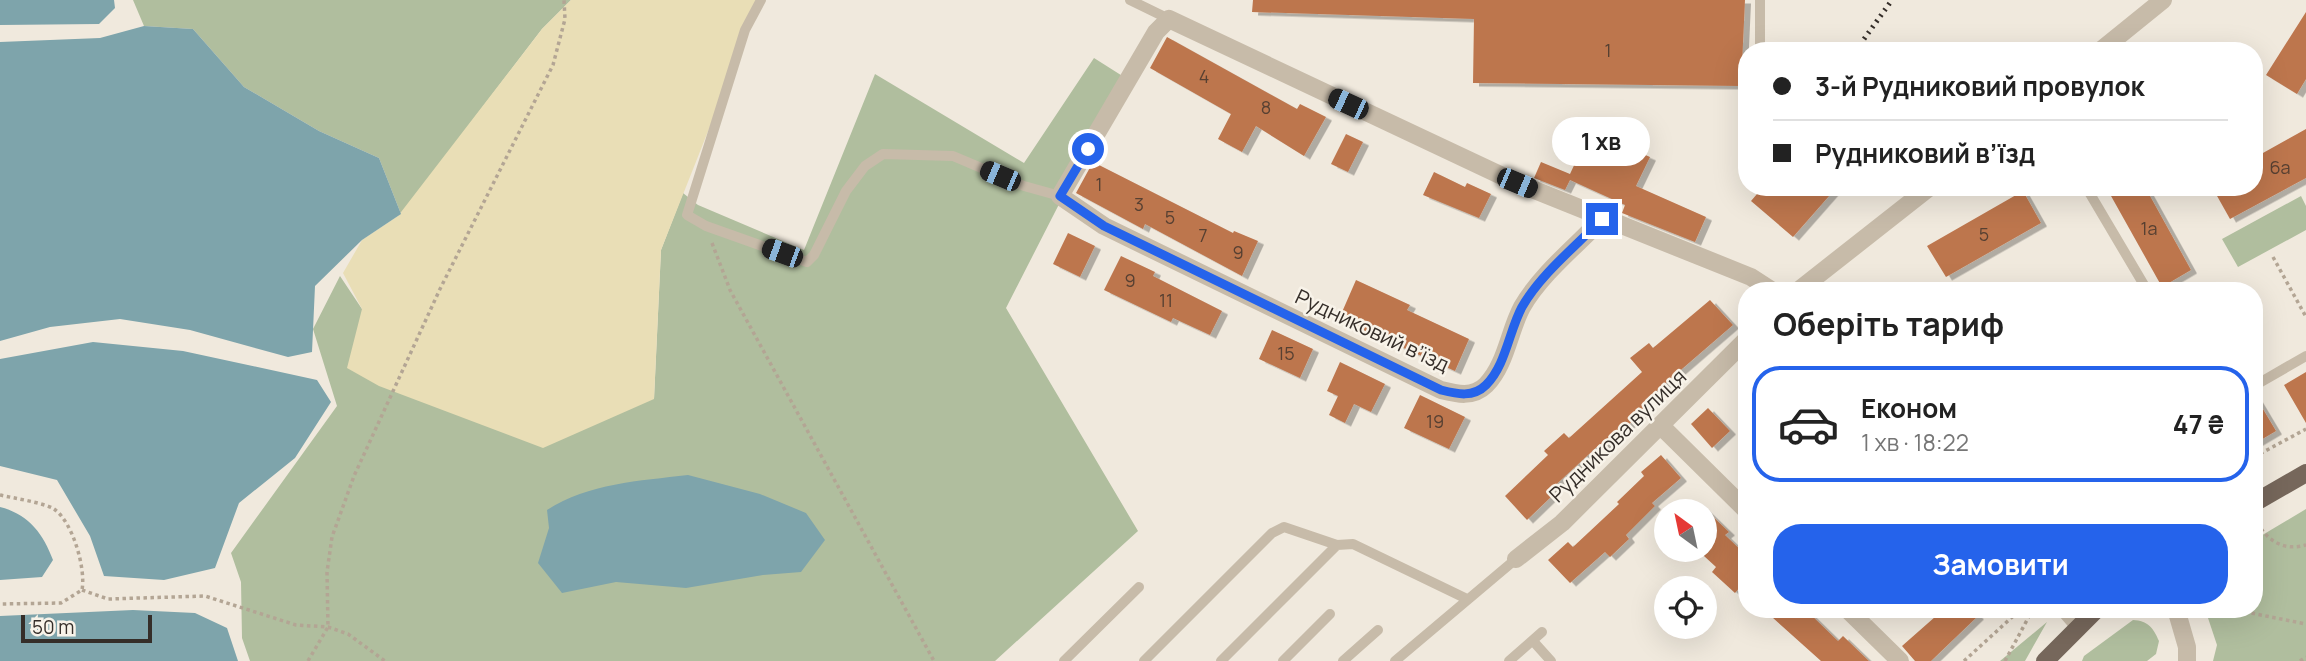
<!DOCTYPE html>
<html lang="uk">
<meta charset="utf-8">
<style>
:root{--surface:#fff;--page:#f6f6f6;--text:#222;--muted:#767676;--line:#e0e0e0;--accent:#2563eb}
body{margin:0;font-family:Manrope,sans-serif;background:var(--page);color:var(--text);height:100vh;display:flex;flex-direction:column;font-size:26px;white-space:nowrap}
*{box-sizing:border-box;margin:0}
p{font-size:23px;color:var(--muted)}
.icon{flex:none;width:38px;height:38px;fill:none;stroke:currentColor;stroke-width:2;stroke-linecap:round;stroke-linejoin:round}
.map{position:relative;flex:1;overflow:hidden}
.sheet{position:absolute;left:1738px;top:282px;width:525px;height:336px;display:flex;flex-direction:column;background:var(--surface);border-radius:28px;box-shadow:0 7px 28px #0002}
.sheet>*{flex:none}
.guide{position:absolute;left:1738px;top:42px;width:525px;height:154px;border-radius:28px;box-shadow:0 7px 28px #0002;display:grid;align-content:center;height:154px;padding:0 35px;background:var(--surface)}
.needle{width:46px;rotate:327deg}
.tools{position:absolute;left:1654px;top:499px;display:grid;gap:14px}
.tools a{display:grid;place-items:center;width:63px;height:63px;border-radius:50%;background:var(--surface);box-shadow:0 7px 28px #0002;font-size:35px}
.scale{position:absolute;left:21px;bottom:18px;width:131px;box-sizing:border-box;padding-left:7px;border:4px solid #352e29;border-top:0;font-size:19px;line-height:24px;white-space:nowrap;color:#352e29;-webkit-text-stroke:5px #f8f3e9;paint-order:stroke}
.end{position:absolute;width:32px;height:32px;margin:-16px;border:9px solid #2563eb;background:#fff;box-shadow:0 0 0 4px #fff}
.from{border-radius:50%}
.bubble{position:absolute;height:49px;border-radius:24px;background:var(--surface);box-shadow:0 7px 28px #0002;font-size:23px;font-weight:700;line-height:49px;text-align:center}
.car{position:absolute;width:21px;height:42px;margin:-21px -10px;border-radius:9px;box-shadow:0 0 5px 2px #0007;background:linear-gradient(#222 24%,#8ab4d8 0 40%,#222 0 76%,#8ab4d8 0 86%,#222 0)}
.guide b{display:flex;align-items:center;gap:24px;height:66px;font-size:26px}
.guide b+b{border-top:2px solid var(--line)}
.guide i{width:18px;height:18px;background:var(--text)}
ul{padding:0;list-style:none}
li{display:flex;align-items:center;gap:21px;height:116px;margin:0 14px 10px;padding:0 21px;border:4px solid transparent;border-radius:28px}
li div{flex:1}
li b{display:block;font-size:26px}
li em{font-style:normal;font-weight:700}
li.current{border-color:var(--accent)}
li>.icon{width:63px;height:63px;stroke-width:1.5}
h2{padding:0 35px;font-size:32px;line-height:84px}
.primary-button{display:flex;gap:14px;margin-top:auto;padding:14px 35px}
.primary-button a{flex:1;height:80px;border-radius:28px;background:var(--accent);color:#fff;font-size:28px;font-weight:700;line-height:80px;text-align:center}
.map>svg:first-child{display:block}
</style>
<div class="map">
<svg width="2306" height="661" viewBox="0 0 2306 661">
<defs>
<filter id="shadow"><feDropShadow dx="6" dy="3.5" stdDeviation="0" flood-color="#0004"/></filter>
</defs>
<rect width="100%" height="100%" fill="#f0e9dd"/>
<!-- green -->
<path fill="#b0be9e" d="M133,0H571L542,29L401,214L379,158L319,131L244,87L193,29L144,26Z
M1094,58L1124,77L1006,308L1138,531L995,661H250L242,638L241,582L231,553L337,406L313,329L340,276L362,309L654,399L661,250L683,193L698,205L804,250L875,74L1024,163Z
M2301,196L2306,206V230L2238,267L2222,239Z
M2306,509V661H2213L2217,645L2205,609H2254V540Z
M2133,620C2148,621 2153,627 2159,641L2156,654L2147,661H2082L2084,656Z
M2047,622L2025,661H2000Z"/>
<!-- sand -->
<path fill="#e9deb6" d="M571,0H760L661,250L654,399L543,448L379,386L347,368L362,309L343,273L362,240L398,216L542,29Z"/>
<!-- water -->
<path fill="#7ea4ab" d="M0,0H114L115,8L99,24L0,25Z
M144,26L193,29L244,87L319,131L379,158L401,214L362,240L315,286L312,352L288,357L190,330L120,319L50,327L0,341V42L100,38Z
M93,342L183,351L317,380L331,402L295,458L239,503L215,568L164,580L104,576L90,536L57,480L0,466V359Z
M688,475L760,494L806,513L825,540L801,572L763,575L686,588L616,582L562,593L538,563L549,528L547,510C589,483 639,481 688,475Z
M0,507C28,514 43,533 53,560L42,577L0,580Z
M133,610L195,613L227,628L238,661H0V616Z"/>
<!-- building -->
<path fill="#bd764e" filter="url(#shadow)" d="M1253,0H1745L1741,86L1473,83L1474,19L1252,12Z
M2306,12V79L2297,94L2266,75Z
M1167,37L1297,109L1300,104L1326,117L1304,156L1256,126L1242,152L1218,139L1231,114L1150,68Z
M2306,129V178L2230,219L2212,187H2254V158Z
M1590,131L1650,157L1636,186L1706,217L1695,242L1622,213L1625,205L1570,180L1565,190L1534,178L1541,162L1570,174Z
M1346,134L1363,142L1348,172L1331,164Z
M1093,162L1233,233L1234,231L1258,241L1242,276L1145,224L1143,229L1076,193Z
M1434,172L1465,187L1467,183L1491,194L1479,218L1423,195Z
M1763,187H1837L1793,237L1751,201Z
M2106,187H2145L2191,270L2162,287Z
M2023,191L2041,223L1946,277L1927,246Z
M1068,233L1095,246L1080,277L1053,264Z
M1121,256L1155,272L1153,276L1222,311L1210,335L1173,318L1171,322L1104,290Z
M1356,280L1410,305L1407,310L1469,339L1455,371L1339,319Z
M1710,300L1733,325L1646,400L1650,405L1603,448L1600,444L1548,492L1552,496L1527,520L1505,496L1548,455L1544,451L1564,433L1569,438L1642,372L1630,358L1649,343L1653,348Z
M1272,330L1313,349L1300,378L1259,359Z
M1340,362L1385,384L1371,412L1354,404L1345,423L1329,415L1338,396L1327,391Z
M2306,372V423L2284,385Z
M2254,394L2276,431L2254,444Z
M1420,395L1465,417L1449,449L1404,428Z
M1708,408L1730,431L1712,448L1691,424Z
M1661,455L1681,478L1652,503L1655,506L1626,535L1629,539L1610,557L1605,552L1570,583L1548,560L1568,542L1573,547L1619,504L1617,502L1644,476L1641,472Z
M1704,508L1729,532L1725,535L1746,555V580L1735,593L1712,572L1716,567L1704,556Z
M1763,609H1805L1838,641L1843,636L1869,661H1821Z
M1944,609H1971L1978,616L1931,661H1915L1902,646Z"/>
<g fill="none" stroke-linecap="round" stroke-linejoin="round">
<!-- path -->
<path stroke="#b3a594" stroke-width="3.5" stroke-dasharray="3.5 3.5" stroke-linecap="butt" d="M712,243L730,290L934,661
M2273,257L2306,317
M2254,457L2306,429
M0,495C13,498 45,503 54,509C73,522 86,569 82,590L61,603L0,604
M2257,523C2269,542 2284,551 2306,545
M2254,588V594
M82,590L108,599L205,596L296,625L328,627L348,634L385,661
M2231,609L2306,624
M308,661L328,627L327,572L332,537L354,476L440,289L553,65L565,19L564,0
M1964,661L2021,609
M2005,661L2033,609
M2300,661L2306,657"/>
<!-- service -->
<path stroke="#c7bba9" stroke-width="10" d="M761,0L745,30L687,215L706,226L807,262L814,255L846,191L865,166L883,154L953,156L1024,186L1060,196
M1130,0L1169,19
M1760,51V0
M2086,187L2147,290
M2254,386L2306,356
M1533,641L1551,661
M1064,661L1139,587
M1144,661L1272,533L1284,527L1337,545L1353,544L1467,599
M1221,661L1337,545
M1283,661L1330,614
M1343,661L1378,630
M1395,661L1516,559
M1509,661L1542,632"/>
<!-- minor -->
<path stroke="#c7bba9" stroke-width="18" d="M2100,51L2163,0
M1602,219C1576,246 1541,274 1522,307C1509,331 1506,365 1486,385C1473,398 1457,394 1441,390L1104,226L1060,196L1156,32L1169,19L1517,183L1751,277L1771,290
M1799,290L1930,187
M1662,427L1746,510
M1516,559L1562,523L1746,340
M1847,609L1900,661
M2065,609L2078,624
M2176,609L2187,647V661"/>
<!-- primary -->
<path stroke="#76675b" stroke-width="18" d="M2254,503L2306,473
M2045,661L2097,609"/>
<!-- rail -->
<path stroke="#352e29" stroke-width="5" stroke-dasharray="2 5" stroke-linecap="butt" d="M1864,39L1892,0"/>
</g>
<g fill="none" stroke-linecap="round" stroke-linejoin="round">
<!-- route -->
<path stroke="#2563eb" stroke-width="9" d="M1088,149L1060,196L1104,226L1441,390C1457,394 1473,398 1486,385C1506,365 1509,331 1522,307C1541,274 1576,246 1602,219"/>
</g>
<g text-anchor="middle" stroke-width="5" stroke-linejoin="round" paint-order="stroke">
<!-- number labels -->
<g font-size="18" fill="#574032">
<text x="1608" y="57">1</text>
<text x="1204" y="83">4</text>
<text x="1266" y="114">8</text>
<text x="2280" y="174">6а</text>
<text x="1099" y="191">1</text>
<text x="1139" y="211">3</text>
<text x="1170" y="224">5</text>
<text x="2149" y="235">1а</text>
<text x="1984" y="241">5</text>
<text x="1203" y="242">7</text>
<text x="1238" y="259">9</text>
<text x="1130" y="287">9</text>
<text x="1166" y="307">11</text>
<text x="1286" y="360">15</text>
<text x="1435" y="428">19</text>
</g>
<!-- street labels -->
<g font-size="21" fill="#352e29" stroke="#f8f3e9">
<text transform="translate(1372 331) rotate(25)" y="7">Рудниковий в’їзд</text>
<text transform="translate(1618 436) rotate(-44)" y="7">Рудникова вулиця</text>
</g>
</g>
</svg>
<div class="tools">
<a><svg class="needle" viewBox="-14 -14 28 28"><path d="M0-13l5 13h-10z" fill="#e53935"/><path d="M0 13l5-13h-10z" fill="#767676"/></svg></a>
<a><svg class="icon" aria-label="locate" viewBox="0 0 24 24"><circle cx="12" cy="12" r="6"/><path d="M12 2v4M12 18v4M2 12h4M18 12h4"/></svg></a>
</div>
<div class="scale">50 m</div>
<i class="end from" style="left:1088px;top:149px"></i>
<i class="end" style="left:1602px;top:219px"></i>
<div class="bubble" style="left:1552px;top:117px;width:98px">1 хв</div>
<i class="car" style="left:1348px;top:104px;rotate:295deg"></i>
<i class="car" style="left:1000px;top:176px;rotate:293deg"></i>
<i class="car" style="left:1517px;top:183px;rotate:113deg"></i>
<i class="car" style="left:782px;top:253px;rotate:290deg"></i>
<div class="guide">
<b><i class="from"></i>3-й Рудниковий провулок</b>
<b><i></i>Рудниковий в’їзд</b>
</div>
<section class="sheet">
<h2>Оберіть тариф</h2>
<ul>
<li class="current"><svg class="icon" aria-label="car" viewBox="0 0 24 24"><path d="M5 17H2v-5l4-1 3-4h7l3 4 3 1v5h-3M9 17h6M6 11h13"/><circle cx="7" cy="17" r="2"/><circle cx="17" cy="17" r="2"/></svg><div><b>Економ</b><p>1 хв · 18:22</p></div><em>47 ₴</em></li>
</ul>
<div class="primary-button"><a>Замовити</a></div>
</section>
</div>
